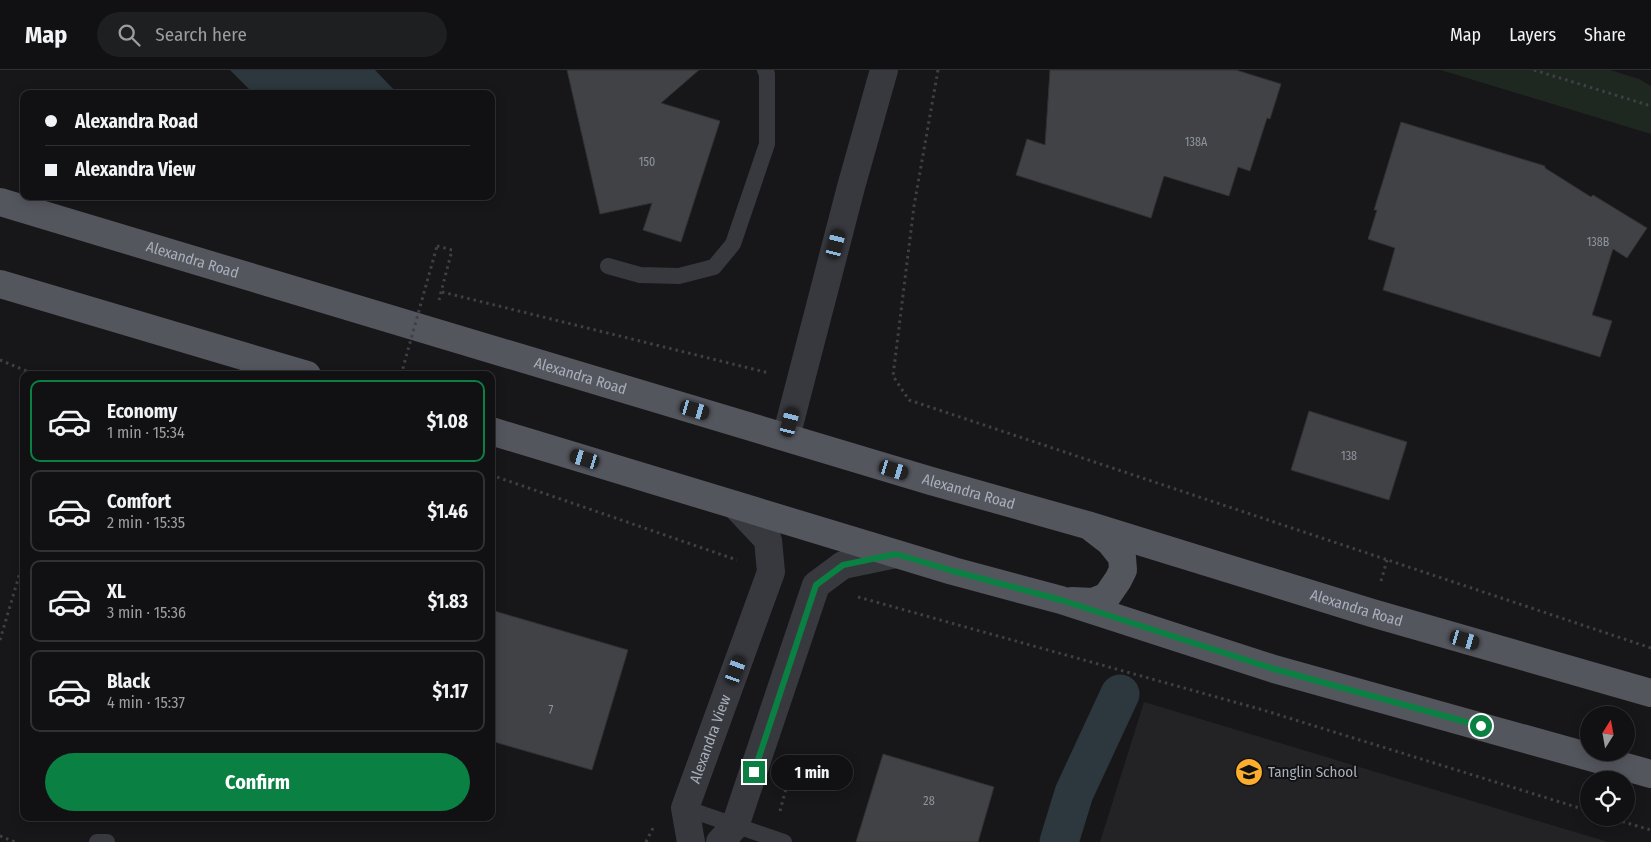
<!DOCTYPE html>
<meta charset="utf-8">
<style>
:root{--surface:#111113;--page:#1e1f21;--text:#f1f3f6;--muted:#9c9da0;--line:#303133;--accent:#0b8043}
body{margin:0;font-family:"Fira Sans Condensed",sans-serif;background:var(--page);color:var(--text);height:100vh;display:flex;flex-direction:column;font-size:19px;white-space:nowrap}
*{box-sizing:border-box;margin:0}
p{font-size:16px;color:var(--muted)}
.icon{flex:none;width:28px;height:28px;fill:none;stroke:currentColor;stroke-width:2;stroke-linecap:round;stroke-linejoin:round}
.map{position:relative;flex:1;overflow:hidden}
.drawer{position:absolute;left:20px;top:301px;width:475px;height:450px;display:flex;flex-direction:column;background:var(--surface);border-radius:10px;box-shadow:0 2px 12px #0003,0 0 0 1px var(--line)}
.drawer>*{flex:none}
.top-card{position:absolute;left:20px;top:20px;width:475px;height:110px;border-radius:10px;box-shadow:0 2px 12px #0003,0 0 0 1px var(--line);display:grid;align-content:center;height:110px;padding:0 25px;background:var(--surface)}
.needle{width:32px;rotate:11deg}
.controls{position:absolute;left:1580px;top:636px;display:grid;gap:10px}
.controls a{display:grid;place-items:center;width:55px;height:55px;border-radius:50%;background:var(--surface);box-shadow:0 2px 12px #0003,0 0 0 1px var(--line);font-size:25px}
.end{position:absolute;width:22px;height:22px;margin:-11px;border:6px solid #0b8043;background:#fff;box-shadow:0 0 0 2px #fff}
.from{border-radius:50%}
.bubble{position:absolute;height:35px;border-radius:18px;background:var(--surface);box-shadow:0 2px 12px #0003,0 0 0 1px var(--line);font-size:16px;font-weight:700;line-height:35px;text-align:center}
.car{position:absolute;width:15px;height:30px;margin:-15px -8px;border-radius:6px;box-shadow:0 0 4px 1px #0007;background:linear-gradient(#222 24%,#8ab4d8 0 40%,#222 0 76%,#8ab4d8 0 86%,#222 0)}
.top-card b{display:flex;align-items:center;gap:18px;height:48px;font-size:19px}
.top-card b+b{border-top:1px solid var(--line)}
.top-card i{width:12px;height:12px;background:var(--text)}
ul{padding:9px 0 0;list-style:none}
li{display:flex;align-items:center;gap:15px;height:82px;margin:0 10px 8px;padding:0 15px;border:2px solid var(--line);border-radius:10px}
li div{flex:1}
li b{display:block;font-size:19px}
li em{font-style:normal;font-weight:700}
li.selected{border-color:var(--accent)}
li>.icon{width:45px;height:45px;stroke-width:1.5}
.primary-button{display:flex;gap:10px;margin-top:auto;padding:10px 25px}
.primary-button a{flex:1;height:58px;border-radius:30px;background:var(--accent);color:#fff;font-size:20px;font-weight:700;line-height:58px;text-align:center}
header{display:flex;align-items:center;gap:30px;box-sizing:border-box;height:70px;padding:0 25px;background:var(--surface);border-bottom:1px solid var(--line)}
header strong{font-size:24px}
nav{display:flex;gap:28px;margin-inline-start:auto;font-size:18px}
.search{width:350px;height:45px;background:var(--page);display:flex;align-items:center;gap:12px;box-sizing:border-box;padding:0 18px;border-radius:28px;color:var(--muted);font-size:19px}
.map>svg:first-child{display:block}
</style>
<header>
<strong>Map</strong>
<div class="search"><svg class="icon" aria-label="search" viewBox="0 0 24 24"><circle cx="10" cy="10" r="6"/><path d="M15 15l6 6"/></svg>Search here</div>
<nav><a>Map</a><a>Layers</a><a>Share</a></nav>
</header>
<div class="map">
<svg width="1651" height="772" viewBox="0 0 1651 772">
<rect width="100%" height="100%" fill="#171719"/>
<!-- built -->
<path fill="#232326" d="M1144,632L1608,772H1100Z"/>
<!-- green -->
<path fill="#1f2820" d="M1441,0H1610L1639,9L1651,16V64Z"/>
<!-- water -->
<path fill="#2c373e" d="M230,0H375L398,24H254Z"/>
<g fill="none" stroke-linecap="round" stroke-linejoin="round">
<!-- canal -->
<path stroke="#2c373e" stroke-width="39" d="M1059,772L1074,723L1120,624"/>
</g>
<!-- building -->
<path fill="#414246" stroke="#313135" d="M567,0H699L661,33L720,51L681,172L643,160L652,133L600,144Z
M1050,0H1236L1281,14L1270,49L1267,48L1250,101L1238,97L1229,126L1164,106L1151,148L1016,105L1027,69L1045,75Z
M1401,52L1545,96V98L1591,127L1593,125L1647,158L1627,188L1613,179L1592,245L1612,251L1600,287L1383,220L1395,178L1368,169L1377,140H1374Z
M1309,341L1407,372L1389,430L1291,400Z
M491,540L628,580L592,700L491,671Z
M883,684L994,717L978,772H856Z"/>
<g fill="none" stroke-linecap="round" stroke-linejoin="round">
<!-- path -->
<path stroke="#3e4046" stroke-width="3" stroke-dasharray="2.5 4" stroke-linecap="butt" d="M938,0L914,136L893,306L909,330L1651,578
M1534,0L1651,36
M437,176L452,180L439,230
M442,222L769,303
M0,290L36,305
M491,405L737,490
M1381,511L1387,490
M858,527L1263,640L1589,741
M0,570L24,489
M780,741L790,704
M1610,748L1651,760
M0,766L15,772
M646,772L654,756"/>
<!-- service -->
<path stroke="#38393f" stroke-width="16" d="M608,196L640,205L679,206L714,197L733,174L767,74V4L765,0
M685,738L784,772
M97,772H107"/>
<!-- minor -->
<g stroke="#38393f" stroke-width="28">
<path d="M786,367L851,117L884,0"/>
<path id="s1" d="M691,772L685,738L771,502L768,470L735,435"/>
<path d="M720,772L735,756L816,515L843,495L896,484"/>
</g>
<!-- primary -->
<g stroke="#54565e" stroke-width="28">
<path id="s2" d="M0,132L931,411L1087,455L1372,543L1651,623"/>
<path d="M0,214L307,305"/>
<path d="M491,361L953,501L1061,530L1274,599L1651,704"/>
<path d="M1072,531L1093,532L1107,526L1118,510L1123,500L1122,487L1110,472L1093,459"/>
</g>
<!-- path-bridge -->
<path stroke="#3e4046" stroke-width="3" stroke-dasharray="2.5 4" stroke-linecap="butt" d="M401,305L437,176"/>
</g>
<g fill="none" stroke-linecap="round" stroke-linejoin="round">
<!-- route -->
<path stroke="#0b8043" stroke-width="6" d="M754,702L816,515L843,495L896,484L953,501L1061,530L1274,599L1481,656"/>
</g>
<!-- icons -->
<defs>
<g id="school-disc" transform="scale(1.4375)"><circle r="9.5" fill="#fcae2c" stroke="#121214"/><path d="M0-5L7-2L0 1L-7-2ZM-4 1L0 2.5L4 1V4Q0 6-4 4Z" fill="#111"/></g>
</defs>
<g fill-rule="evenodd">
<use href="#school-disc" x="1249" y="702"/>
</g>
<g text-anchor="middle" stroke-width="4" stroke-linejoin="round" paint-order="stroke">
<!-- number labels -->
<g font-size="12" fill="#8e949d">
<text x="1196" y="76">138A</text>
<text x="647" y="96">150</text>
<text x="1598" y="176">138B</text>
<text x="1349" y="390">138</text>
<text x="551" y="644">7</text>
<text x="929" y="735">28</text>
</g>
<!-- street labels -->
<g font-size="15" fill="#a8afba" stroke="#121214">
<text dy="5" stroke="none"><textPath href="#s2" startOffset="201">Alexandra Road</textPath></text>
<text dy="5" stroke="none"><textPath href="#s2" startOffset="606">Alexandra Road</textPath></text>
<text dy="5" stroke="none"><textPath href="#s2" startOffset="1011">Alexandra Road</textPath></text>
<text dy="5" stroke="none"><textPath href="#s2" startOffset="1416">Alexandra Road</textPath></text>
<text dy="5" stroke="none"><textPath href="#s1" startOffset="108">Alexandra View</textPath></text>
</g>
<!-- poi labels -->
<g font-size="15" fill="#a8afba" stroke="#121214" text-anchor="start">
<text x="1268" y="707">Tanglin School</text>
</g>
</g>
</svg>
<div class="controls">
<a><svg class="needle" viewBox="-14 -14 28 28"><path d="M0-13l5 13h-10z" fill="#e53935"/><path d="M0 13l5-13h-10z" fill="#9c9da0"/></svg></a>
<a><svg class="icon" aria-label="locate" viewBox="0 0 24 24"><circle cx="12" cy="12" r="6"/><path d="M12 2v4M12 18v4M2 12h4M18 12h4"/></svg></a>
</div>
<i class="end from" style="left:1481px;top:656px"></i>
<i class="end" style="left:754px;top:702px"></i>
<div class="bubble" style="left:771px;top:685px;width:82px">1 min</div>
<i class="car" style="left:836px;top:174px;rotate:14deg"></i>
<i class="car" style="left:695px;top:340px;rotate:106deg"></i>
<i class="car" style="left:790px;top:352px;rotate:14deg"></i>
<i class="car" style="left:585px;top:389px;rotate:287deg"></i>
<i class="car" style="left:894px;top:400px;rotate:107deg"></i>
<i class="car" style="left:1465px;top:570px;rotate:106deg"></i>
<i class="car" style="left:736px;top:600px;rotate:20deg"></i>
<div class="top-card">
<b><i class="from"></i>Alexandra Road</b>
<b><i></i>Alexandra View</b>
</div>
<section class="drawer">
<ul>
<li class="selected"><svg class="icon" aria-label="car" viewBox="0 0 24 24"><path d="M5 17H2v-5l4-1 3-4h7l3 4 3 1v5h-3M9 17h6M6 11h13"/><circle cx="7" cy="17" r="2"/><circle cx="17" cy="17" r="2"/></svg><div><b>Economy</b><p>1 min · 15:34</p></div><em>$1.08</em></li>
<li><svg class="icon" aria-label="car" viewBox="0 0 24 24"><path d="M5 17H2v-5l4-1 3-4h7l3 4 3 1v5h-3M9 17h6M6 11h13"/><circle cx="7" cy="17" r="2"/><circle cx="17" cy="17" r="2"/></svg><div><b>Comfort</b><p>2 min · 15:35</p></div><em>$1.46</em></li>
<li><svg class="icon" aria-label="car" viewBox="0 0 24 24"><path d="M5 17H2v-5l4-1 3-4h7l3 4 3 1v5h-3M9 17h6M6 11h13"/><circle cx="7" cy="17" r="2"/><circle cx="17" cy="17" r="2"/></svg><div><b>XL</b><p>3 min · 15:36</p></div><em>$1.83</em></li>
<li><svg class="icon" aria-label="car" viewBox="0 0 24 24"><path d="M5 17H2v-5l4-1 3-4h7l3 4 3 1v5h-3M9 17h6M6 11h13"/><circle cx="7" cy="17" r="2"/><circle cx="17" cy="17" r="2"/></svg><div><b>Black</b><p>4 min · 15:37</p></div><em>$1.17</em></li>
</ul>
<div class="primary-button"><a>Confirm</a></div>
</section>
</div>
